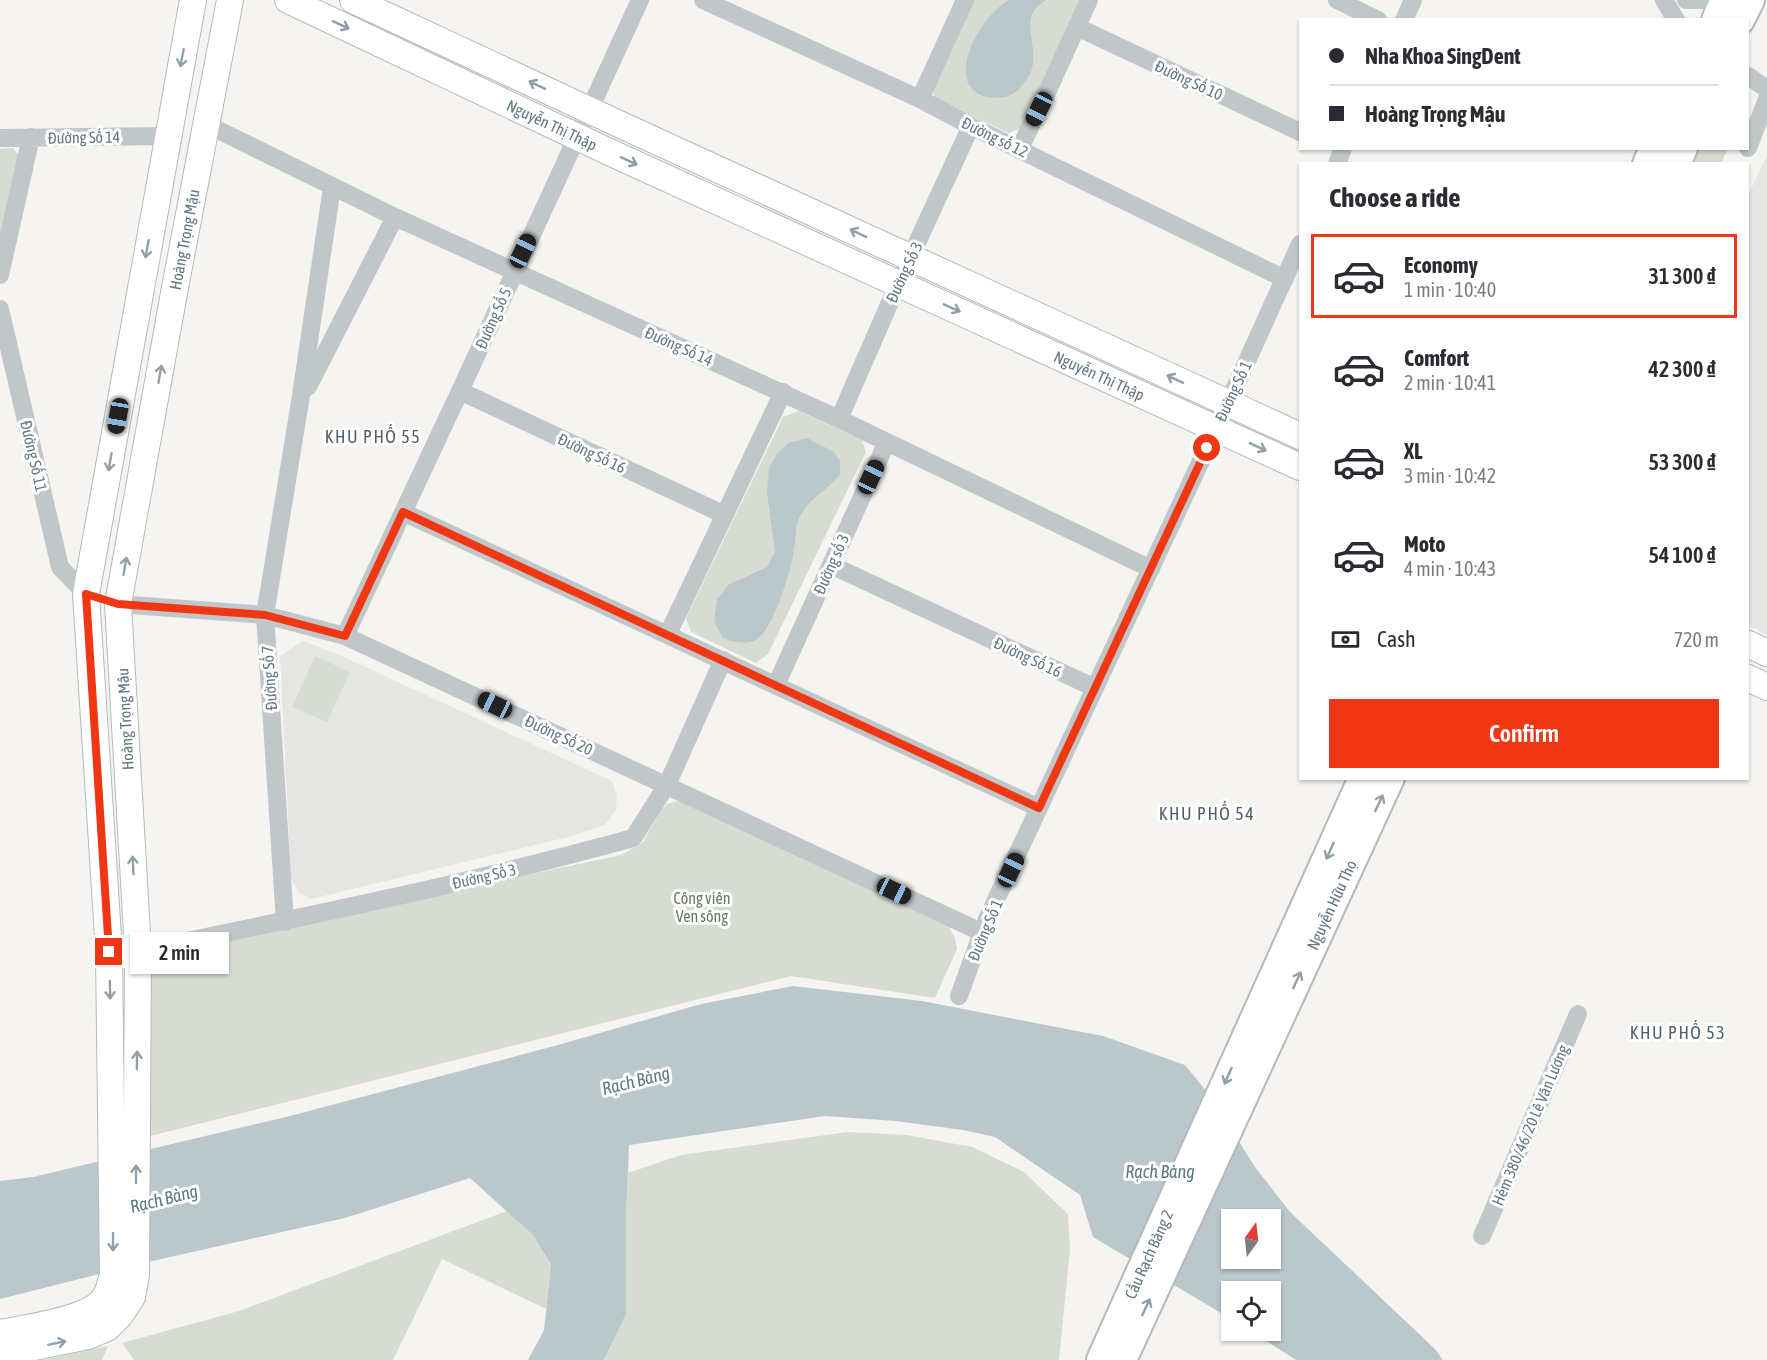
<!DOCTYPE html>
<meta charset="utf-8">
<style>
:root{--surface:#fff;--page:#f2f2f3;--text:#2b2b33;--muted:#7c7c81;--line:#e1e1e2;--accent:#f03714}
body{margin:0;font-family:"Asap Condensed",sans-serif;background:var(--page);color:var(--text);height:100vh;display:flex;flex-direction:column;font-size:22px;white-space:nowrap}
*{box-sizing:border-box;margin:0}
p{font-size:20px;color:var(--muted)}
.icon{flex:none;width:33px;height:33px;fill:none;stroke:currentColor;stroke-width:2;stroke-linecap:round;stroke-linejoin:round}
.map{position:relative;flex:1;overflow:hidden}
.details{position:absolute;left:1299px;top:162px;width:450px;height:618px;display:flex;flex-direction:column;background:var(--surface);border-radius:0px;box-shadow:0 2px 4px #0004}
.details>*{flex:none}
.top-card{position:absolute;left:1299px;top:18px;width:450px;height:132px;border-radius:0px;box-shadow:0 2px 4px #0004;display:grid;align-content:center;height:132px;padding:0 30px;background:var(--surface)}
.needle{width:39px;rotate:15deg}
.tools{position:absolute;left:1221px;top:1209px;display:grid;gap:12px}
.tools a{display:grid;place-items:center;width:60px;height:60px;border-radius:0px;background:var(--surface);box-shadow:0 2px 4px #0004;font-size:30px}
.end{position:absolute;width:27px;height:27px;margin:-14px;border:8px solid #f03714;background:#fff;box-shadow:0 0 0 3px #fff}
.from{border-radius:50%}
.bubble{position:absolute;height:42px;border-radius:0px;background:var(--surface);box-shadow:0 2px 4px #0004;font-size:20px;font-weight:600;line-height:42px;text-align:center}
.car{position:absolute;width:18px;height:36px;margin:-18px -9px;border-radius:8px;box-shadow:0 0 4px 2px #0007;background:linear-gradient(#222 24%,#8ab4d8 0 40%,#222 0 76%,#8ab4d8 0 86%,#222 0)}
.top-card b{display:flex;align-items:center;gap:21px;height:57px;font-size:22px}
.top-card b+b{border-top:2px solid var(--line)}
.top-card i{width:15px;height:15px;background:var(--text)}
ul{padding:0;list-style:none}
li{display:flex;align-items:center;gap:18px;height:84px;margin:0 12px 9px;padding:0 18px;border:3px solid transparent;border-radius:0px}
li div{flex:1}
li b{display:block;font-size:22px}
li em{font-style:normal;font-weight:600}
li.on{border-color:var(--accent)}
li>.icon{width:54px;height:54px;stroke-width:1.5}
h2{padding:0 30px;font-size:27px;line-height:72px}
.pay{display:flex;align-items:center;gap:15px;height:66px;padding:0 30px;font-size:22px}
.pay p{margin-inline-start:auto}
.primary-button{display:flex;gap:12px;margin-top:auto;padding:12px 30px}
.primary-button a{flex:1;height:69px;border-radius:0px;background:var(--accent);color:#fff;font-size:24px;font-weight:600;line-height:69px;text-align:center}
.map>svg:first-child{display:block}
</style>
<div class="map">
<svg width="1767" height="1360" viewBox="0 0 1767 1360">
<rect width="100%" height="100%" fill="#f5f4f0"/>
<!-- built -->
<path fill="#e5e6e4" d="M1767,156V635L1748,625V195Z
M303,641L335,653L612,781L617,795L616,810L605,825L568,837L311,899L298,892L291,877L280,656Z"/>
<!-- green -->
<path fill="#d6dcd1" d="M971,0H1080L1023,127L1009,133L934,99L933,83Z
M13,148L20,157L0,243V149Z
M1696,149H1728L1721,163L1689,164Z
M799,411L862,440L866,452L768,654L756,663L691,632L686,618L783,417Z
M315,656L350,672L327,722L292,707Z
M677,801L683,802L949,927L955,938L957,949L935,998L791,976L150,1136L143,976L147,964L157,954L621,855L643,842L660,812L667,804Z
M848,1132L907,1135L972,1147L1024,1172L1068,1214L1070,1249L1059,1360H604L626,1314V1220L628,1173L681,1155Z
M507,1211L533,1235L551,1266L546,1309L442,1259L393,1360H134L122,1343L239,1311Z
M108,1346L102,1360H43Z"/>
<!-- water -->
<path fill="#bac8cc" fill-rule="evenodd" d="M1010,0H1046C1042,3 1035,8 1033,12C1023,33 1045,58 1024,83C1021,86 1018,91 1014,93C1006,99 997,98 988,97C939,87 982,12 1010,0Z
M807,438L834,452L840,461V475C825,492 810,497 799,518C795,527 796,540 794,550C791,570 773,633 754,641C744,645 732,641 723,638L714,622L717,600L728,585L767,567L775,551L767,493L769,467L777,454L788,443Z
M793,986L922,1001L1103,1036L1185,1065L1211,1097L1255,1167L1290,1212L1435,1349L1443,1360H1296L1250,1331L1270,1330V1292H1232L1231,1319L1093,1237L1080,1195L995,1137L963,1130L895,1121L825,1116L629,1145L626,1220V1314L604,1360H528L544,1330L551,1265L533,1235L470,1178L345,1218L139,1264L0,1299V1181L33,1177L290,1116L558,1045L701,1004ZM1232,1220H1270V1258H1232Z"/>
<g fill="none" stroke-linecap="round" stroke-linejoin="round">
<!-- secondary casing -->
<g stroke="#b3babd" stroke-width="28">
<g id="secondary">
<path id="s1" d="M288,0L607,151L1300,467"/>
<path d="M353,0L619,124L1300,436"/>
<path d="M1748,644L1767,653"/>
<path d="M1748,678L1767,687"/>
<path d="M0,1333C26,1328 92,1320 105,1297C109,1291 111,1282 113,1275L109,952L86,594L193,0"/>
<path id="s2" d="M0,1354L88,1336L107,1328L120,1315L132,1297L136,1275L138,951L118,604L174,293L230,0"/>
</g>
</g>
<!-- primary casing -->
<g stroke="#b4b9bc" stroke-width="32">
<g id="primary">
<path d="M1716,20L1725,0"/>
<path d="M1740,20L1750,0"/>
<path d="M1647,164L1654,148"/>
<path d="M1676,164L1683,148"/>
<path id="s3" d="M1101,1360L1363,778"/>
<path id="s4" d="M1122,1360L1390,778"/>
</g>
</g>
<!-- minor -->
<path stroke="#c1c6c9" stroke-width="18" d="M703,0L920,99L971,126L1285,279
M1337,0L1378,20
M1664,0L1676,20
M1686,0H1714
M1404,20L1413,0
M1077,27L1300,132
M1748,76L1767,89
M920,99L965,0
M206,124L395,217L839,419L1151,569
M0,138L168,136
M1748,148L1767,99
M1019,150L1049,88L1089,0
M1337,164L1343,148
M0,275L31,137
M0,309L60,567L86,594
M308,387L395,217
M460,391L725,515
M839,419L898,284L971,126
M403,512L1039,808
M831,565L1095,688
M118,604L265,615L345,636L981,932
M668,634L783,392
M345,636L460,391L640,0
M776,685L887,442
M285,922L265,615L300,402L332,187
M138,951C304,917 470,883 633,838L667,785L723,660
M959,996L987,919L1228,403L1300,244
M1482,1236L1578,1014"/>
<!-- secondary -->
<use href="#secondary" stroke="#fff" stroke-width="26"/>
<!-- primary -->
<use href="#primary" stroke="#fff" stroke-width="28"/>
</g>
<!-- one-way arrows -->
<defs><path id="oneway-shaft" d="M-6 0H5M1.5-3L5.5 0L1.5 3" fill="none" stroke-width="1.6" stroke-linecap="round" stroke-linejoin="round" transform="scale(1.5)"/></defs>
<g stroke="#90a0a9">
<use href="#oneway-shaft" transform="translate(341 25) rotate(25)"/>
<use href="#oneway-shaft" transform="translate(182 58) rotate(101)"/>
<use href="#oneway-shaft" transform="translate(537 85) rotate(-155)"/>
<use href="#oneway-shaft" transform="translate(629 161) rotate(25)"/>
<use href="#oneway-shaft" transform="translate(858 233) rotate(-155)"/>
<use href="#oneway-shaft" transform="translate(147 249) rotate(100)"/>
<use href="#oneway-shaft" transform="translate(952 308) rotate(24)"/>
<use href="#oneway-shaft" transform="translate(160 374) rotate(-80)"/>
<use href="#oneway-shaft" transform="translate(1175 379) rotate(-155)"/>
<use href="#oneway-shaft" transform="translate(1258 447) rotate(25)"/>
<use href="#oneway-shaft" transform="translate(110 462) rotate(100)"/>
<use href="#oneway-shaft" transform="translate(125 566) rotate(-80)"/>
<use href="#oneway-shaft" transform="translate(1379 803) rotate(-65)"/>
<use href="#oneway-shaft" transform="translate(1330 851) rotate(114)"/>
<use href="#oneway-shaft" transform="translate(133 865) rotate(-93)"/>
<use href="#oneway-shaft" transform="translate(1297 980) rotate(-65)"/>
<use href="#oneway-shaft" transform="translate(110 990) rotate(89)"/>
<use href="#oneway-shaft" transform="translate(137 1060) rotate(-89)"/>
<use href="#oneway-shaft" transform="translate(1228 1076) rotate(114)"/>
<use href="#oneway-shaft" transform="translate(136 1174) rotate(-90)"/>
<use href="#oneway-shaft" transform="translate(113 1242) rotate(90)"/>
<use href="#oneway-shaft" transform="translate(1146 1307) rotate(-65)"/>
<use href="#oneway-shaft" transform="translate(57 1343) rotate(-12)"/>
</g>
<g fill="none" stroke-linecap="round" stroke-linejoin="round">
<!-- route -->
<path stroke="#f03714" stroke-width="8" d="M109,952L86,594L118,604L265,615L345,636L403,512L1039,808L1207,448"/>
</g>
<g text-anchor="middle" stroke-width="6" stroke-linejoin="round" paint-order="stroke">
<!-- street labels -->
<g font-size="16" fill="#617784" stroke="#fff">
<text transform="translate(1189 80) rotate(25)" y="6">Đường Số 10</text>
<text dy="6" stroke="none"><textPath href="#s1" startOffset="292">Nguyễn Thị Thập</textPath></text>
<text transform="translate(84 137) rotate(-1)" y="6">Đường Số 14</text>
<text transform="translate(995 137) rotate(26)" y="6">Đường số 12</text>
<text dy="6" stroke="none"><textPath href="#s2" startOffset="1215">Hoàng Trọng Mậu</textPath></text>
<text transform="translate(904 272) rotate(-65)" y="6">Đường Số 3</text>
<text transform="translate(493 318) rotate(-66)" y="6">Đường Số 5</text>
<text transform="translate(679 346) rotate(24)" y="6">Đường Số 14</text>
<text dy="6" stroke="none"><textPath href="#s1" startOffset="894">Nguyễn Thị Thập</textPath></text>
<text transform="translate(1233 391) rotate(-65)" y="6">Đường Số 1</text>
<text transform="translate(592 453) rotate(25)" y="6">Đường Số 16</text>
<text transform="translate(34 456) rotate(77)" y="6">Đường Số 11</text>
<text transform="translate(831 564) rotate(-66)" y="6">Đường số 3</text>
<text transform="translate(1028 657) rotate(25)" y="6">Đường Số 16</text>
<text transform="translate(269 678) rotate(-94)" y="6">Đường Số 7</text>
<text transform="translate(125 719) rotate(-93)" y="6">Hoàng Trọng Mậu</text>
<text transform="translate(559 735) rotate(25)" y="6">Đường Số 20</text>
<text transform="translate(484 876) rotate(-13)" y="6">Đường Số 3</text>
<text dy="6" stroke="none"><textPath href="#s4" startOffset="501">Nguyễn Hữu Thọ</textPath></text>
<text transform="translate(985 930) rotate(-67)" y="6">Đường Số 1</text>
<text transform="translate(1530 1125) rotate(-67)" y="6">Hẻm 380/46/20 Lê Văn Lương</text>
<text dy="6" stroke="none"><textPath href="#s3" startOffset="116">Cầu Rạch Bàng 2</textPath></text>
</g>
<!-- park labels -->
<g font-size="16" fill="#677a60" stroke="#fff">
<text x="702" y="904">Công viên<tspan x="702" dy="18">Ven sông</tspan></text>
</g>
<!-- neighbourhood labels -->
<g font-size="18" letter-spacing="1.5" fill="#505f68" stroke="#fff">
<text x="373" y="443">KHU PHỐ 55</text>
<text x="1207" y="820">KHU PHỐ 54</text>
<text x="1678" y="1039">KHU PHỐ 53</text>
</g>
<!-- water labels -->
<g font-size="18" font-style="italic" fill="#5c7a81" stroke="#fff">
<text transform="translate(636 1081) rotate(-14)" y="6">Rạch Bàng</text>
<text x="1160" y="1178">Rạch Bàng</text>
<text transform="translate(164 1199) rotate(-14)" y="6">Rạch Bàng</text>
</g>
</g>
</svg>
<div class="tools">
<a><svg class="needle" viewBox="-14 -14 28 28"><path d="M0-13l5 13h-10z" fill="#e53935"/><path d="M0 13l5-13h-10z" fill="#7c7c81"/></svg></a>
<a><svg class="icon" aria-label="locate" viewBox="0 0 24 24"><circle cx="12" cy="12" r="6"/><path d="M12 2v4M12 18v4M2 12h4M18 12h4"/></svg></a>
</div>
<i class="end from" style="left:1207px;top:448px"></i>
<i class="end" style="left:109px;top:952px"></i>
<div class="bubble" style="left:130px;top:932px;width:99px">2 min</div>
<i class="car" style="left:1039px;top:109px;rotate:207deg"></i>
<i class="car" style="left:523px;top:251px;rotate:25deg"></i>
<i class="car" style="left:118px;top:416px;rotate:190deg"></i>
<i class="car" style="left:871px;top:477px;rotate:25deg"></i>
<i class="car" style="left:495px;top:705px;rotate:295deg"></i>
<i class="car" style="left:1011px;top:870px;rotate:25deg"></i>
<i class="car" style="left:894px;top:891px;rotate:115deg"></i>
<div class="top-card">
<b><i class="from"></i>Nha Khoa SingDent</b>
<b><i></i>Hoàng Trọng Mậu</b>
</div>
<section class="details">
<h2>Choose a ride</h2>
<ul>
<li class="on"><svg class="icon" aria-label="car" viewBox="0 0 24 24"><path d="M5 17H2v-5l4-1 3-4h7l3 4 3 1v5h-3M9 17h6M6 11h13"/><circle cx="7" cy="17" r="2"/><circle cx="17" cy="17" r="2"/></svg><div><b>Economy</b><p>1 min · 10:40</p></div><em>31 300 ₫</em></li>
<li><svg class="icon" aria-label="car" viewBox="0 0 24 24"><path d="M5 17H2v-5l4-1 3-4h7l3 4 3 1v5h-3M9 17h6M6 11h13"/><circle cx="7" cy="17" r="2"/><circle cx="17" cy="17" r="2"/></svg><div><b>Comfort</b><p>2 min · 10:41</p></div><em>42 300 ₫</em></li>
<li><svg class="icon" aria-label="car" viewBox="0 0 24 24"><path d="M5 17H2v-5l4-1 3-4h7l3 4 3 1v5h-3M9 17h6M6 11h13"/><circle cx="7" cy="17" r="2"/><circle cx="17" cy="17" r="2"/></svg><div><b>XL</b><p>3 min · 10:42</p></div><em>53 300 ₫</em></li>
<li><svg class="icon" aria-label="car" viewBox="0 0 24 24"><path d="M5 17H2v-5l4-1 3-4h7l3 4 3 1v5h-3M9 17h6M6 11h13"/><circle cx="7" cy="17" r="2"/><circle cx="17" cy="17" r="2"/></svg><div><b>Moto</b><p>4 min · 10:43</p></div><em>54 100 ₫</em></li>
</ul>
<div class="pay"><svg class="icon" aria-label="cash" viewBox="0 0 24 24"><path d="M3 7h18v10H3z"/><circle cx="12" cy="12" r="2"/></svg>Cash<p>720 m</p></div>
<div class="primary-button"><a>Confirm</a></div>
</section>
</div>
